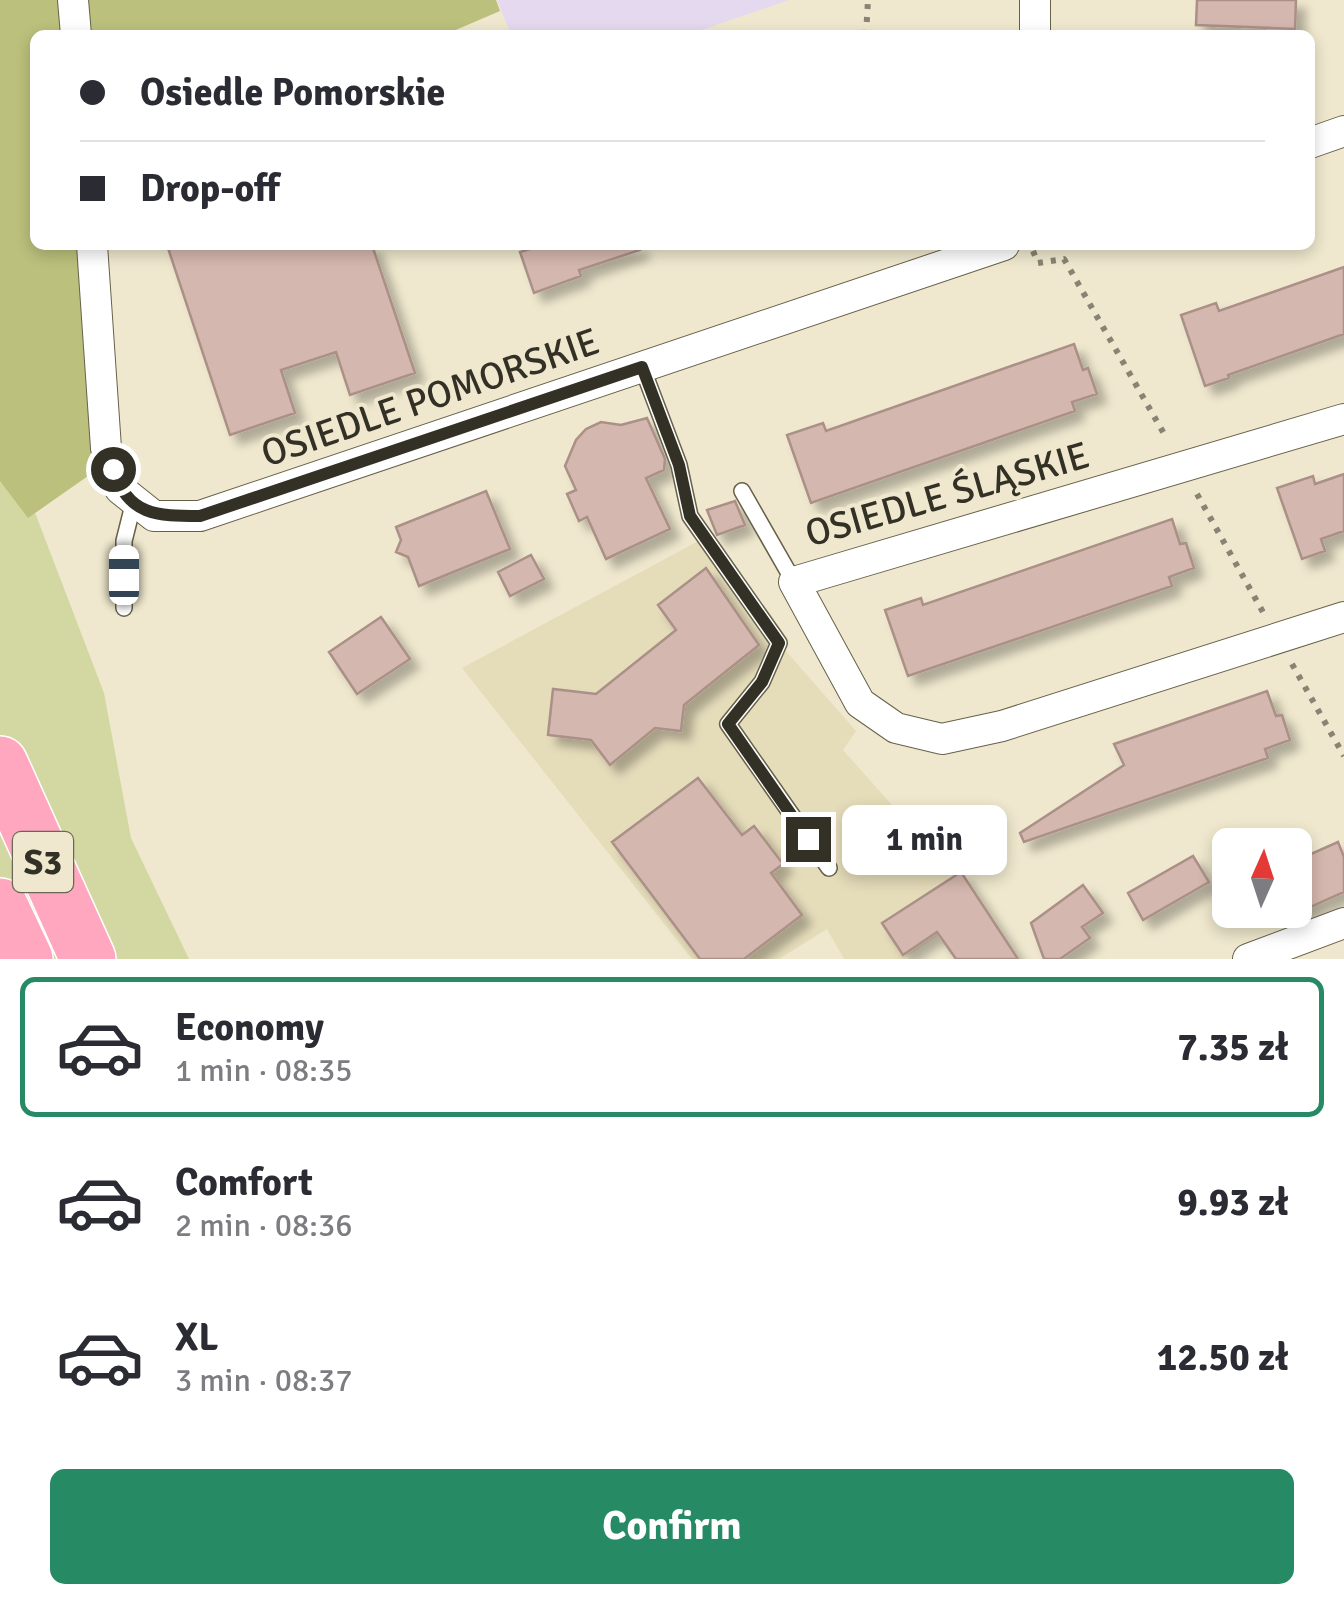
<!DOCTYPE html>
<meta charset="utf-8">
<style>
:root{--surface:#fff;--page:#f7f7f7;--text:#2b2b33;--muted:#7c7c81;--line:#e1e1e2;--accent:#268a65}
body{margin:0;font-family:Signika,sans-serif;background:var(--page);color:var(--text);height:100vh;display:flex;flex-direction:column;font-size:38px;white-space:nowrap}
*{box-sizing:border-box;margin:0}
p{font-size:32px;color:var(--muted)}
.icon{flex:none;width:55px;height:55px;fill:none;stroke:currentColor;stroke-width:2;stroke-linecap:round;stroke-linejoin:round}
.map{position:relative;height:959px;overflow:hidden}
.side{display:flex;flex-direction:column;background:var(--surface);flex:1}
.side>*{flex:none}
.banner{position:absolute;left:30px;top:30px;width:1285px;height:220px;border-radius:15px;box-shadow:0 5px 15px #0003;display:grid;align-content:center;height:220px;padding:0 50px;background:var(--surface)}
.needle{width:65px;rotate:3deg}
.fabs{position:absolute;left:1212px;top:828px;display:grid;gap:20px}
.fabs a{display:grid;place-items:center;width:100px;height:100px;border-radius:15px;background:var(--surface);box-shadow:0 5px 15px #0003;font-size:50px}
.end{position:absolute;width:45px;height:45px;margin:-22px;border:12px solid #333026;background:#fff;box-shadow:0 0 0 5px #fff}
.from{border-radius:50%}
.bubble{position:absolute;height:70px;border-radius:15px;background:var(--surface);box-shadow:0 5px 15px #0003;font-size:32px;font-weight:700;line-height:70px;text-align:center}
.car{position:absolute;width:30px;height:60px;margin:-30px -15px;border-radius:12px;box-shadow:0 0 8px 2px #0007;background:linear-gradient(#fff 24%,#345 0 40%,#fff 0 76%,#345 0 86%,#fff 0)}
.banner b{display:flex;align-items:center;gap:35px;height:95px;font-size:38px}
.banner b+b{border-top:2px solid var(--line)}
.banner i{width:25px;height:25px;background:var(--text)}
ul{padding:18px 0 0;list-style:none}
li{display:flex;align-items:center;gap:30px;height:140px;margin:0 20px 15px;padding:0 30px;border:5px solid transparent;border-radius:15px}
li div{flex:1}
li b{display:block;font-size:38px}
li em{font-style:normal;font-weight:700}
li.selected{border-color:var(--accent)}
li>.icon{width:90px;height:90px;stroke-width:1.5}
.action{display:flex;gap:20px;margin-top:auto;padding:20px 50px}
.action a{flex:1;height:115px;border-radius:15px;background:var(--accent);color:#fff;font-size:40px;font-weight:700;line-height:115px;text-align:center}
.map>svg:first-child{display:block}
</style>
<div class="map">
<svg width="1344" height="959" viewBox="0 0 1344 959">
<defs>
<filter id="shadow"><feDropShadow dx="9" dy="9" stdDeviation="5" flood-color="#0004"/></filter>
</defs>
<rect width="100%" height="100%" fill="#efe8ce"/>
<!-- built -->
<path fill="#e5dcba" d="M704,538L779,643L856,731L843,750L982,906L903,959H844L827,929L779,959H692L462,668Z"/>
<!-- education -->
<path fill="#e4d9ee" d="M497,0H789L687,35H511Z"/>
<!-- green -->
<path fill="#d3d8a2" d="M0,421L104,693L131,838L189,959H0Z"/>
<!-- forest -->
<path fill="#bbc07c" d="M0,0H496L500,11L444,35H35V245H89L108,462L28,518L0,481Z"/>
<!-- building -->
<path fill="#d4b7ae" stroke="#ab9087" stroke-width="2.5" filter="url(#shadow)" d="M1197,0H1296L1295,29L1196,25Z
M167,245H372L415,373L350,395L336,352L281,370L295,413L230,435Z
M543,245H639L640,250L579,270L581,276L534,293L520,252Z
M1344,267V334L1228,375L1229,378L1205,386L1181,315L1216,303L1219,311Z
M1074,344L1083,370L1088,368L1097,394L1072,402L1075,411L811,503L787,435L823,423L826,431Z
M647,418L665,459L664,470L646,478L670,529L606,559L587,517L579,521L567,494L576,490L565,466L576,440L586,429L601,422L621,425Z
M1344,474V531L1321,539L1325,551L1302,559L1277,488L1313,476L1315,484Z
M486,491L510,549L419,586L408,557L396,552L401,540L396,527Z
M735,501L745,525L717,535L707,510Z
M1172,519L1180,544L1186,543L1194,568L1169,577L1172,586L908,676L885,610L921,598L923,605Z
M531,555L544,579L510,596L498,572Z
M706,568L759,645L684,705L681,731L655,728L610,765L591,740L548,735L553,689L596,694L676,630L658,605Z
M381,617L410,659L357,694L329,652Z
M1267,691L1276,716L1282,715L1290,740L1265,749L1268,758L1024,842L1020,833L1124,765L1114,744Z
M698,778L742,835L754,826L783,864L771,873L802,915L744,959H700L612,842Z
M1338,842L1344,857V892L1295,914V861Z
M1193,856L1209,882L1143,920L1128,893Z
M961,872L1018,959H956L937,932L903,955L882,923Z
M1083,885L1103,913L1082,927L1090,938L1060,959H1044L1031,923Z"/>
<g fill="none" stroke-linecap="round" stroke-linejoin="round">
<!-- lane casing -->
<g stroke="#67614a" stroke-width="18">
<path id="lane" d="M642,367L679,465L690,516L779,643L762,682L728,724L829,868
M742,491L794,582
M124,608V541L134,501"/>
</g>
<!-- street casing -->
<g stroke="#67614a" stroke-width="32">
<path id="street" d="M73,0L76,35
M1035,35V0
M1310,143L1344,131
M92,245L106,448L120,489L154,516H200L1004,245
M1344,419L794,582L860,703L896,728L942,739L1002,726L1344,617
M1248,959L1344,923"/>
</g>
<!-- highway casing -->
<g stroke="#fff" stroke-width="58">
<path id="highway" d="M0,764L88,959
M0,906L25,959"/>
</g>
<!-- path -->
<path stroke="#888372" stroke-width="6" stroke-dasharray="5 8" stroke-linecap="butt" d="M866,35L868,0
M1033,251L1038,263L1064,259L1167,439
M1197,494L1264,614
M1292,664L1344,756"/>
<!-- lane -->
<use href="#lane" stroke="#fff" stroke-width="15"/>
<!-- street -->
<use href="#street" stroke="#fff" stroke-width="30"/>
<!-- highway -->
<use href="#highway" stroke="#fea7be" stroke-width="55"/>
</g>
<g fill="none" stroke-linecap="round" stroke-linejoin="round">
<!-- route -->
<path stroke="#333026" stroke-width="12" d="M113,469C128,516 157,516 200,516L642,367L679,465L690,516L779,643L762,682L728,724L808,839"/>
</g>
<g text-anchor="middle" stroke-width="8" stroke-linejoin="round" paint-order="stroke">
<!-- shield labels -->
<rect fill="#efe8ce" stroke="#6b6758" stroke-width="2.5" x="13" y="832" width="60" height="60" rx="8"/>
<g font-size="35" font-weight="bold" fill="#333026">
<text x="43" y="874">S3</text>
</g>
<!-- street labels -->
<g font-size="38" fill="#333026" stroke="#efe8ce">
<text transform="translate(430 397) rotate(-19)" y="13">OSIEDLE POMORSKIE</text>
<text transform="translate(947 494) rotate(-16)" y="13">OSIEDLE ŚLĄSKIE</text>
</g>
</g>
</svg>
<div class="fabs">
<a><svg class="needle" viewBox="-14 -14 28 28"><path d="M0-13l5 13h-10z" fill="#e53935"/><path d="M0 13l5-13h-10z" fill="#7c7c81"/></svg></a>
</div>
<i class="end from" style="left:113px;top:469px"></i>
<i class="end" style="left:808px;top:839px"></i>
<div class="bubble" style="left:842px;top:805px;width:165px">1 min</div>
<i class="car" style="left:124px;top:575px;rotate:0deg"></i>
<div class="banner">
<b><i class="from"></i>Osiedle Pomorskie</b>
<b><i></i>Drop-off</b>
</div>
</div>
<section class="side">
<ul>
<li class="selected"><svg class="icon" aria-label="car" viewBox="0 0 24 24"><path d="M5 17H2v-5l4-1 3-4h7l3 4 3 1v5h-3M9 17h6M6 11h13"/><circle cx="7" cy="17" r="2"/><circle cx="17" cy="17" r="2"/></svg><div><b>Economy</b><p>1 min · 08:35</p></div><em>7.35 zł</em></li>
<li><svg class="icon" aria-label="car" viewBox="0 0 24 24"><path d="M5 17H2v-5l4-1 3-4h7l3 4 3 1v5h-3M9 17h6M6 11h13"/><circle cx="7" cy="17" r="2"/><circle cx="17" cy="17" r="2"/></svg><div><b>Comfort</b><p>2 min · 08:36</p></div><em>9.93 zł</em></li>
<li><svg class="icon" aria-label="car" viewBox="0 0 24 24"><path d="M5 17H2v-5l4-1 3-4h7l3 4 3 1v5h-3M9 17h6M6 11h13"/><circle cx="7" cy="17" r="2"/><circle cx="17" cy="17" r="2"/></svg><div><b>XL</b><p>3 min · 08:37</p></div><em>12.50 zł</em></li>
</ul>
<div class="action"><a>Confirm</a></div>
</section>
